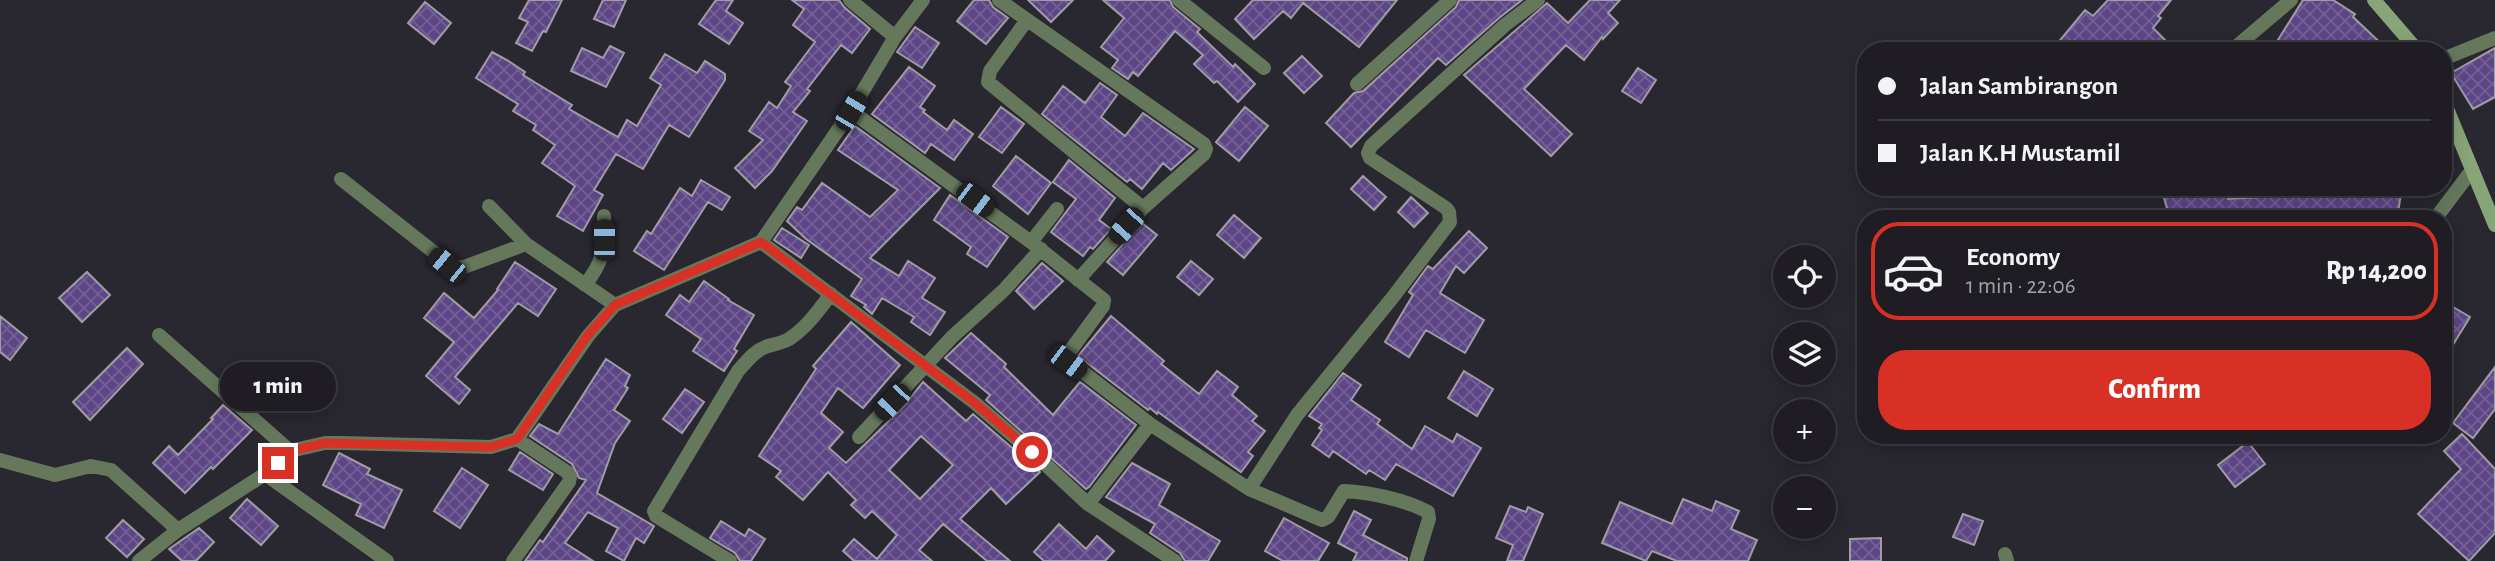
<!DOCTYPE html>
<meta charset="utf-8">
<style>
:root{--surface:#1f1d23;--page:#27262b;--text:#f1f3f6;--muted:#a1a2a6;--line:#3c3b41;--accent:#d93025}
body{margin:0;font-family:"Alegreya Sans",sans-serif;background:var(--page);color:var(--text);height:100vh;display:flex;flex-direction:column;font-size:26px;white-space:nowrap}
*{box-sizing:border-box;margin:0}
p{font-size:23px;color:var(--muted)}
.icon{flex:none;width:38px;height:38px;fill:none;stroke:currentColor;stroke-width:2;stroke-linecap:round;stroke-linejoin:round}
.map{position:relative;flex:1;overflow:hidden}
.side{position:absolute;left:1857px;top:210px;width:595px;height:234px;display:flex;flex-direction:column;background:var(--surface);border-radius:28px;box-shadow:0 4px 18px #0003,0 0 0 2px var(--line)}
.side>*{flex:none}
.banner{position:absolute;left:1857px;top:42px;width:595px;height:154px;border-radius:28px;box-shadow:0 4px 18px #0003,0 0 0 2px var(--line);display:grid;align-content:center;height:154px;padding:0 21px;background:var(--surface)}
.tools{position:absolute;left:1773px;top:245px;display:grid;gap:14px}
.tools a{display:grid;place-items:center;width:63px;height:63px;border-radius:50%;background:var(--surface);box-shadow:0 4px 18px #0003,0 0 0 2px var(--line);font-size:35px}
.end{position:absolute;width:32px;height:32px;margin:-16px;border:9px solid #d93025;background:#fff;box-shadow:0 0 0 4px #fff}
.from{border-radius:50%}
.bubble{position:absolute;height:49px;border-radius:24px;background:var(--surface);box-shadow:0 4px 18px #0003,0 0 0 2px var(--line);font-size:23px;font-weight:800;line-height:49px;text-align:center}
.car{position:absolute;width:21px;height:42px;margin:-21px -10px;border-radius:9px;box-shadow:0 0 5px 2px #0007;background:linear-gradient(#222 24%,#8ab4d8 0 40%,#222 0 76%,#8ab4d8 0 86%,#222 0)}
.banner b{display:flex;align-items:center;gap:24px;height:66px;font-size:26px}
.banner b+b{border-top:2px solid var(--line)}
.banner i{width:18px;height:18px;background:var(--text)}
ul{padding:12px 0 0;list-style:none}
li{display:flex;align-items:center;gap:21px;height:98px;margin:0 14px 10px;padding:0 7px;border:4px solid transparent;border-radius:28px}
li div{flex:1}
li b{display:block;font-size:26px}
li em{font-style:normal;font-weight:800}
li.selected{border-color:var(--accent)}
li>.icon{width:63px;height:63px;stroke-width:1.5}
.primary-button{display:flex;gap:14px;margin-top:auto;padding:14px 21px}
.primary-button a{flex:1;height:80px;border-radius:28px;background:var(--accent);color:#fff;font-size:28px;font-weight:800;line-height:80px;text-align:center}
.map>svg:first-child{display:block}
</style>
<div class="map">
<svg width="2495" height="561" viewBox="0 0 2495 561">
<defs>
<pattern id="building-cross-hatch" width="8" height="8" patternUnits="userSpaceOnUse" patternTransform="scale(1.75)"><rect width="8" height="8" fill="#5d4686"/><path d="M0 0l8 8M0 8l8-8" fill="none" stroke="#746097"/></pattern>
</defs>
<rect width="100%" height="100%" fill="#29272f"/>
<!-- building -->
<path fill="url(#building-cross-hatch)" stroke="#9f9ca6" stroke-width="2" fill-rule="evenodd" d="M529,0H562L546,32L543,31L532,51L516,43L528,22L519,18Z
M603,0H626L614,27L594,19Z
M716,0H733L726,11L743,23L729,44L699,24Z
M792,0H839L844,7L870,29L852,53L841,45L807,89L810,91L793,112L807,121L772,171L755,188L735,168L763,140L749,131L769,102L777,108L791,86L785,82L815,42L793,25L804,9Z
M974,0H989L993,7L1008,18L986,44L957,21Z
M1028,0H1073L1051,22Z
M1103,0H1170L1173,7L1200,29L1197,32L1233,67L1235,64L1255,84L1238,102L1217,81L1214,83L1194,64L1203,55L1175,31L1138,76L1133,72L1128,79L1112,68L1118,60L1101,47L1124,18Z
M1253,0H1397L1359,47L1303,3L1291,18L1283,11L1254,39L1235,19Z
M1459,0H1522L1499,18L1446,65L1438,58L1351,147L1326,123L1354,93L1363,91L1456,7Z
M1590,0H1620L1608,13L1618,23L1603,39L1602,37L1584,60L1566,45L1524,89L1572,134L1551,156L1464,75L1547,3L1568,23Z
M2108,0H2171L2158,16L2161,18L2153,28L2176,51H2051L2085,10L2093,16Z
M2303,0H2333L2355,14L2353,17L2389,51H2271Z
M425,2L451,23L434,44L408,23Z
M915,27L939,43L922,68L897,52Z
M610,46L624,53L606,87L571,71L582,48L603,58Z
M2495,48V97L2473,109L2451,73Z
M492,52L507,60L525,72L523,75L572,105L569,109L618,137L627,120L637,126L661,85L650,78L665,54L697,73L705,61L725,74V80L689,137L669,125L643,169L616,154L594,190L603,195L583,231L557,216L575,186L542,163L555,145L533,130L536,125L513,111L518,104L476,78Z
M1302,56L1322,76L1304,93L1284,73Z
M909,67L935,86L920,107L925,110L923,112L947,130L954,120L973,134L954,160L931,144L925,153L872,114Z
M1638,68L1656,80L1641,103L1622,91Z
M1100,83L1117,95L1101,117L1125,136L1143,113L1194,149L1171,170L1163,163L1142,189L1130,179L1127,182L1042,114L1063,86L1085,103Z
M1001,107L1024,124L1002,153L979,137Z
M1245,107L1268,126L1239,161L1216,142Z
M855,126L940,188L870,258L899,276L908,261L935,278L922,298L945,312L930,335L911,322L914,317L882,298L872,314L864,307L866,305L851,296L862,279L806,239L787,221L797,207L802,210L822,183L870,217L898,190L838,150Z
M1016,156L1051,183L1028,214L993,186Z
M1069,160L1115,198L1099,220L1111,229L1093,249L1090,247L1083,256L1051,232L1076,199L1053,182Z
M1363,176L1386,197L1374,210L1351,189Z
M701,180L730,197L722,210L708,202L664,270L634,251L647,231L651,234L680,188L692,196Z
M2161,187H2226L2228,199L2278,196V187H2402L2397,219H2170Z
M950,195L1008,237L987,267L967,254L971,247L934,220Z
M1411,197L1428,213L1414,227L1398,212Z
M1234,215L1261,238L1244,258L1217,235Z
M1142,223L1157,235L1123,275L1107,262Z
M782,228L809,245L801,258L774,240Z
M1469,231L1487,248L1464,273L1456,266L1440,293L1484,320L1465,353L1426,330L1409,357L1385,342L1413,295L1409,292L1428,266L1433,269Z
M1191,261L1213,279L1199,295L1177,277Z
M515,262L556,289L538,316L518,303L455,377L470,390L459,404L426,376L454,342L424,318L444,293L474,318L498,290L497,289Z
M1042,263L1063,281L1034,309L1016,291Z
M87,272L110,295L82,322L59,298Z
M704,281L729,299L728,300L754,315L734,349L737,351L724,371L693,351L701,339L666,315L680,295L689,302Z
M2443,301L2470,317L2443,361Z
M0,316L27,338L10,360L0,352Z
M1111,316L1164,361L1161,364L1199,394L1217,371L1238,387L1232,395L1257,416L1252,421L1265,431L1248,452L1253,456L1241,472L1158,412L1157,414L1150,408L1148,410L1078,356Z
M851,322L900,365L863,408L838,388L821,413L843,432L829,448L846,463L904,406L923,382L966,421L973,414L1040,472L1006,504L991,488L960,519L1010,561H987L943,524L919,550L932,561H854L843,551L854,539L877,559L897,535L872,511L865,518L851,505L856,500L828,472L803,500L776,477L781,471L759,456L816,369L813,366ZM921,436L953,465L920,499L889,470Z
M971,333L1006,364L1004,367L1053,415L1080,382L1136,425L1089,487L1086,489L986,400L990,395L945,358Z
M127,348L143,364L90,420L73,402Z
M606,359L630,375L625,386L628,388L614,410L630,421L615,443L597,493L654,526L644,543L636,538L624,561L606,551L618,528L588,512L565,543L593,561H525L540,540L543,542L586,480L579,478L572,464L530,436L539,424L558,434Z
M2495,367V409L2473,438L2453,423Z
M1464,371L1493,389L1477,416L1448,398Z
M1343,373L1361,385L1351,400L1380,420L1377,424L1412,449L1425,426L1453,442L1457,434L1481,448L1453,496L1396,464L1385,480L1369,470L1366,474L1333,451L1329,457L1312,445L1322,430L1319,428L1322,424L1309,416Z
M685,389L704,402L682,433L663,419Z
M223,405L252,430L213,469L211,467L185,493L153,463L169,446L178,455L213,419L211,418Z
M2462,434L2495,469V533L2469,561L2418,514L2461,469L2444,451Z
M2248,442L2265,464L2235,487L2218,465Z
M520,452L553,474L543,490L509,470Z
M339,453L370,469L367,474L402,490L384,528L356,515L361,504L323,485Z
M1132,463L1170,484L1159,505L1220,541L1208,561H1185L1180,553L1150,533L1155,524L1106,497Z
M462,468L488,485L460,528L434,511Z
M247,499L278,526L261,545L230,518Z
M1683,499L1712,511L1716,501L1739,511L1731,529L1757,540L1748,561H1677L1652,551L1646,561L1602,543L1620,502L1672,524Z
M1510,506L1526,512L1528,507L1543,514L1523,561H1507L1513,545L1496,538Z
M1354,511L1371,520L1363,535L1407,558V561H1353L1357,553L1338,543Z
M1963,514L1983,521L1974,545L1953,537Z
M1284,518L1329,543L1318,561H1283L1265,551Z
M123,520L144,539L127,557L106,538Z
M721,521L745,536L749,529L765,539L751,561H740L735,553L710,538Z
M1059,524L1086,549L1097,536L1114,551L1105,561H1044L1034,552Z
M199,528L214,542L196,561H182L169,549Z
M1881,538V561H1850V539Z"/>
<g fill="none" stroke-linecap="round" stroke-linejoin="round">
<!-- street -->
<path stroke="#65785c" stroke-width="14" d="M850,0L895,37
M999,0L1204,144L1206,149L1204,154L1143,208
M1179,0L1264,68
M1027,20L990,71L988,82L1143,208L1078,280
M2231,51L2291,0
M2443,59L2495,38
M1357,84L1450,0
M851,111L1031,242L1104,300L1103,306L1065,358L1150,424
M341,179L454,268L464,267L526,244L615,305
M489,206L526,244
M2435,219L2472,170
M761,242L975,403L1032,452L1088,504L1175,561
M1031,242L1057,209
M585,285C606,258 604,248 604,216
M159,335L290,451
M859,437L952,337L1004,290L1041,249
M0,460L55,475L91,466L111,470L178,530
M265,474L387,561
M1249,489L1322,520L1328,517L1344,491C1369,492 1406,500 1428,512L1429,519L1416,561
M1088,504L1150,424L1249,489L1297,415L1393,297L1450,222L1449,212L1446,208L1370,158L1368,153L1371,146L1505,25L1538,0
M2005,554L2007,561
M139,561L178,530L265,474L290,451L325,443H342L491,447L517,439L588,336L615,305L761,242L851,111L895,37L923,0
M513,561L569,482L570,477L567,472L517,439
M730,561L656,516L654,511L738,371C747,361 755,350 768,346C775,344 782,343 789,339C806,328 819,310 831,294"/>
<!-- secondary -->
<path stroke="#87a579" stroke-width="14" d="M2374,0L2418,51
M2443,99L2495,225"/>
</g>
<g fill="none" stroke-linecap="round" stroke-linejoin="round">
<!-- route -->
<path stroke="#d93025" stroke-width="9" d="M278,463L290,451L325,443L491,447L517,439L587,336L615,305L761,242L975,403L1032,452"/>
</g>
</svg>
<div class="tools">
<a><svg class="icon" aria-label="locate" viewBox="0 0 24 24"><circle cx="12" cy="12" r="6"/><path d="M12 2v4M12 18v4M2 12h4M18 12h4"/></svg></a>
<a><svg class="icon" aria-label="layers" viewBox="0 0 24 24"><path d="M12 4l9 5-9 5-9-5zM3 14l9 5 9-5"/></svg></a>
<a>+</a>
<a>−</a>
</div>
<i class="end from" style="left:1032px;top:452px"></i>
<i class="end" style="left:278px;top:463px"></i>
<div class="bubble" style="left:220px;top:362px;width:116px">1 min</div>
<i class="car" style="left:851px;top:111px;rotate:31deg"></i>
<i class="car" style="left:975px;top:200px;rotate:127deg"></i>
<i class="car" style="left:1126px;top:226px;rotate:222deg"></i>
<i class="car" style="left:604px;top:240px;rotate:0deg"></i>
<i class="car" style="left:447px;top:265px;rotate:309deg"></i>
<i class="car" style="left:1068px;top:362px;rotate:127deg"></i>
<i class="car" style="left:892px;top:402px;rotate:224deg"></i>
<div class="banner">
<b><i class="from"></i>Jalan Sambirangon</b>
<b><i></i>Jalan K.H Mustamil</b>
</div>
<section class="side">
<ul>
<li class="selected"><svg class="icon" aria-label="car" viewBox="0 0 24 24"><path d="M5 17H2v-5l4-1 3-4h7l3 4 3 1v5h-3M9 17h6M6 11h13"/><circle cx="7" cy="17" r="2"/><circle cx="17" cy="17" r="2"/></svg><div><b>Economy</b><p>1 min · 22:06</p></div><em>Rp 14,200</em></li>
</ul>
<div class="primary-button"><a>Confirm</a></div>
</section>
</div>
